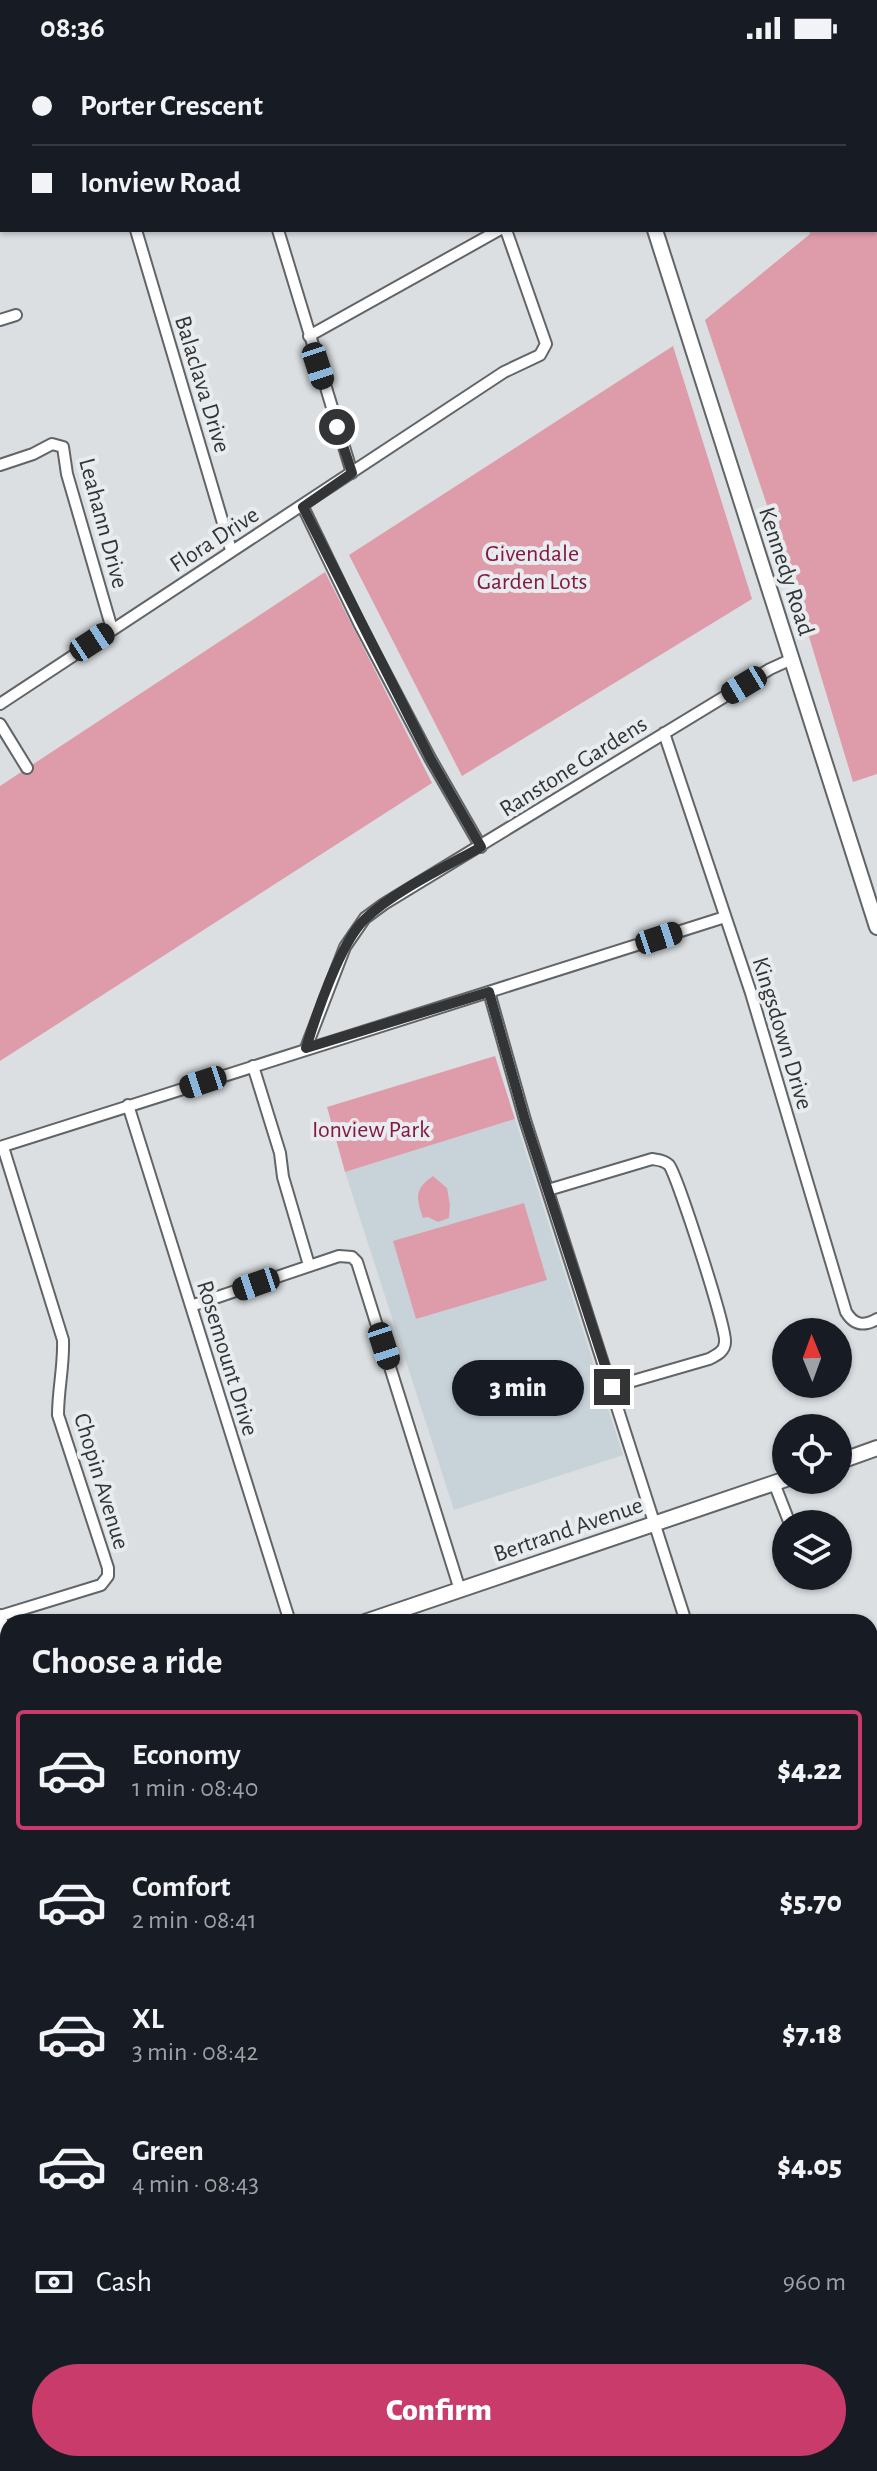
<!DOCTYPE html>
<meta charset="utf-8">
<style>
:root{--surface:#171b24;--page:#242831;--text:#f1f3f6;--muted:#9ea1a6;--line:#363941;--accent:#c83b6b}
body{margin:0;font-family:"Alegreya Sans",sans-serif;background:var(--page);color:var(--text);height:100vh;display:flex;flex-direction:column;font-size:30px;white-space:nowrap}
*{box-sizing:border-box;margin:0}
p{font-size:26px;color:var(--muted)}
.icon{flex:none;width:44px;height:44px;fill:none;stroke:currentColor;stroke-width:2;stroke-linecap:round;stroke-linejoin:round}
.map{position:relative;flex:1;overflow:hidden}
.panel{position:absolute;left:0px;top:1558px;width:878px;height:858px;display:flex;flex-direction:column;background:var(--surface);border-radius:24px 24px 0 0;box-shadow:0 2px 6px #0004}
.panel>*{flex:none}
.top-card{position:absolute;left:0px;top:0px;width:878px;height:176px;box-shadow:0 2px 6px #0004;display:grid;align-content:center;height:176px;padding:0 32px;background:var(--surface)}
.needle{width:52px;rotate:359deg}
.tools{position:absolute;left:772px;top:1262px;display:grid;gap:16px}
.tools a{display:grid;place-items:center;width:80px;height:80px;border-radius:50%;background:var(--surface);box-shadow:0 2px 6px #0004;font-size:40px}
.end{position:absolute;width:36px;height:36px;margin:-18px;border:10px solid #333435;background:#fff;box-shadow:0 0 0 4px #fff}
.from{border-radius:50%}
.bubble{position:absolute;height:56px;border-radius:28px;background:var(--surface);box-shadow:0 2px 6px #0004;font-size:26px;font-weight:800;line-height:56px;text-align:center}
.car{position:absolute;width:24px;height:48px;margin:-24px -12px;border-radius:10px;box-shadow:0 0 6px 2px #0007;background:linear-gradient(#222 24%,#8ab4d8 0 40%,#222 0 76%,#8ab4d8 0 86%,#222 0)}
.top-card b{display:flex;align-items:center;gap:28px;height:76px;font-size:30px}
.top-card b+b{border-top:2px solid var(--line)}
.top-card i{width:20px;height:20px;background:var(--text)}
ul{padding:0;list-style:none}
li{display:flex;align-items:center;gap:24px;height:120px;margin:0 16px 12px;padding:0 16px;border:4px solid transparent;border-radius:8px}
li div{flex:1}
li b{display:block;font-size:30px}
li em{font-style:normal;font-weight:800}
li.active{border-color:var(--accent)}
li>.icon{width:72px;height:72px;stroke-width:1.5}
h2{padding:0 32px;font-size:36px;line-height:96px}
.pay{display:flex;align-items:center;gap:20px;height:88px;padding:0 32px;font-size:30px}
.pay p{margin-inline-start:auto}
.cta{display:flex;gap:16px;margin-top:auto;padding:16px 32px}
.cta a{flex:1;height:92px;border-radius:48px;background:var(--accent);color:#fff;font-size:32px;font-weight:800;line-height:92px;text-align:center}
.status{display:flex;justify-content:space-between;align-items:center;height:56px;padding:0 40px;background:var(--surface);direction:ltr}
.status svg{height:22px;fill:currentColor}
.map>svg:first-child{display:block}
</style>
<div class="status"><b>08:36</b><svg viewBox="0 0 49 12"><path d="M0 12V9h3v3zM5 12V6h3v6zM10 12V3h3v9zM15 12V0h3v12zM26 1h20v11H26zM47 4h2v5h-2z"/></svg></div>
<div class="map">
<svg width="877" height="2415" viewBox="0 0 877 2415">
<rect width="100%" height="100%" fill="#dbdfe1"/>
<!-- built -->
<path fill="#c8d3d9" d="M0,0H182L2,2L0,110Z
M515,1063L623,1399L454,1454L345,1116Z
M0,2094L8,2100V2408H115L117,2415H0Z
M370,2408H466L444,2415H373Z"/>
<!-- green -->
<path fill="#de9cab" d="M776,0H877V718L853,726L790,518L705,264L810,178L809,174H876V2H773Z
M673,290L752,543L462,720L349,499Z
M325,516L432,727L0,1005V730Z
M495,1000L515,1063L345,1116L327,1051Z
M433,1120L447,1132L450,1149L449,1162L438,1166L428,1161L423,1162C416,1142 414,1133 433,1120Z
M524,1147L547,1224L416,1263L393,1185Z
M665,2408H747L749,2415H647Z"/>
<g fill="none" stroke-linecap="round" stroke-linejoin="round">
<!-- street casing -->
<g stroke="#626567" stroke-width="14">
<path id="street" d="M454,0V2
M0,127H2
M136,174L231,494
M278,174L352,417
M0,264L16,259
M309,280L499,174
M0,409L33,398L52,388L63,391L67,418L112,573
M303,451L360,569L430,702L481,791
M0,648L504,316L540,299L546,288L506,174
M0,668L27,712
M664,677L751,937L846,1256C854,1269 863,1271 877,1263
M489,936L525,1064L686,1566
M306,992L345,891L365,862L384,848L770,613L792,603
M253,1010L280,1097L283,1121L309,1209
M128,1049L290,1566
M0,1091L725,861
M548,1134L652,1103C658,1104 664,1104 669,1109C677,1119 727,1273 725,1286C725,1295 717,1299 709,1303L612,1331
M191,1250L339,1200L352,1201L357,1206L460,1534
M774,1427L790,1468
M0,1559L8,1585
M0,1560L101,1529L108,1520V1512L58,1359C58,1333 64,1310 63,1284L3,1091
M870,1626L877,1624
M870,1764L877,1762
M870,2106L877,2104
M870,2143L877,2165"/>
</g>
<!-- secondary casing -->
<g stroke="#626567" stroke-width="18">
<path id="secondary" d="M598,0L599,2
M655,174L877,871
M838,1406L877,1392
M365,1566L786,1423
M0,1688L8,1686
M0,1974L8,1999
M0,2099L8,2096
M134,2408L138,2415"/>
</g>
<!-- primary casing -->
<g stroke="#ae7c88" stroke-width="20">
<path id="primary" d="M870,2284L877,2281
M870,2322L877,2319
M504,2415L526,2408
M589,2415L609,2408"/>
</g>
<!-- street -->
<use href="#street" stroke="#fff" stroke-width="10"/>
<!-- secondary -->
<use href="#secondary" stroke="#fff" stroke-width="14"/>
<!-- primary -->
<use href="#primary" stroke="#f7c7d2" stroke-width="16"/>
<!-- tram -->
<path stroke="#696b6c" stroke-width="2" d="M870,2297L877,2295
M527,2415L548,2408
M545,2415L567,2408"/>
</g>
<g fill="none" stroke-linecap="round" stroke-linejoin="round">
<!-- route -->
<path stroke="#333435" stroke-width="10" d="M337,371L352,417L303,451L430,702L481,791C445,811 393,836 365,863C340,887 316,959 306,992L489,936L525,1064L612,1331"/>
</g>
<g text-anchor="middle" stroke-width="8" stroke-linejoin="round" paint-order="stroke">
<!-- street labels -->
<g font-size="24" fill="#333435" stroke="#e8ecee">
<text transform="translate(203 328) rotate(73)" y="8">Balaclava Drive</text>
<text transform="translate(104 467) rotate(75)" y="8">Leahann Drive</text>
<text transform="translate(214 483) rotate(-33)" y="8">Flora Drive</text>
<text transform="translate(787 515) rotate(72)" y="8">Kennedy Road</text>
<text transform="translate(573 710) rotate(-32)" y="8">Ranstone Gardens</text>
<text transform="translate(783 977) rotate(73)" y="8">Kingsdown Drive</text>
<text transform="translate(228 1302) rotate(73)" y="8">Rosemount Drive</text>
<text transform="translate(102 1425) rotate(73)" y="8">Chopin Avenue</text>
<text transform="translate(568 1473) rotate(-19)" y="8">Bertrand Avenue</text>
</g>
<!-- park labels -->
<g font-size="24" fill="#851841" stroke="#e8ecee">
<text x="532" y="505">Givendale<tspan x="532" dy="28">Garden Lots</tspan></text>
<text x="371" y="1081">Ionview Park</text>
</g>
</g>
</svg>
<div class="tools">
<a><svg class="needle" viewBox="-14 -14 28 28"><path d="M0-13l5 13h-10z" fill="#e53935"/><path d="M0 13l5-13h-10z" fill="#9ea1a6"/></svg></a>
<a><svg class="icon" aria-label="locate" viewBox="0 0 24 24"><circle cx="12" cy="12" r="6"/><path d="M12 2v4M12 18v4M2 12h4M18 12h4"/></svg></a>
<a><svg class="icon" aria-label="layers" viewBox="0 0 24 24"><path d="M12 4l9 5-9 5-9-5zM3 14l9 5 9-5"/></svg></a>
</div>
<i class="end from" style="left:337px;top:371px"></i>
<i class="end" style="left:612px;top:1331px"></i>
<div class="bubble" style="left:452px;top:1304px;width:132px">3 min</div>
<i class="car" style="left:318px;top:310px;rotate:162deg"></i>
<i class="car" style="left:92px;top:586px;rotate:57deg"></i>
<i class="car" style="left:744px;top:629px;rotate:239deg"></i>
<i class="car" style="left:659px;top:882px;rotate:72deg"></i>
<i class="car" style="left:203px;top:1026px;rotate:252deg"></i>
<i class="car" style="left:256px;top:1228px;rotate:251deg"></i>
<i class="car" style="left:384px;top:1290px;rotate:162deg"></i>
<div class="top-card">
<b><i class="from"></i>Porter Crescent</b>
<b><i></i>Ionview Road</b>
</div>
<section class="panel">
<h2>Choose a ride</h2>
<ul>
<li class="active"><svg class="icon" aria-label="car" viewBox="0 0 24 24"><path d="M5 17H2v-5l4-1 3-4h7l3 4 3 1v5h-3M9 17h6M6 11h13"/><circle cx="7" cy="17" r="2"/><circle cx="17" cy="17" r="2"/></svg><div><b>Economy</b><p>1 min · 08:40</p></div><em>$4.22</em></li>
<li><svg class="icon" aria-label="car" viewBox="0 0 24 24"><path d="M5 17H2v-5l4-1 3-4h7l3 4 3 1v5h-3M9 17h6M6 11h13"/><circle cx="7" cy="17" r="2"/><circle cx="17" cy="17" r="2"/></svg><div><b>Comfort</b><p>2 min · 08:41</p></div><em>$5.70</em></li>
<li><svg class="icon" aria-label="car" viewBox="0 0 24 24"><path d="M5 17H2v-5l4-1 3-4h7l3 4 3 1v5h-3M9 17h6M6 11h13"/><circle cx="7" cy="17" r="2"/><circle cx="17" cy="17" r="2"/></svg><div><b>XL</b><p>3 min · 08:42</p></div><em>$7.18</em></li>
<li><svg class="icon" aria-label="car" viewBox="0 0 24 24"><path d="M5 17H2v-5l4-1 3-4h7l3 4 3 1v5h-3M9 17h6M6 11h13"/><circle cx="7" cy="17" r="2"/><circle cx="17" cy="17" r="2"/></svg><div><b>Green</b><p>4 min · 08:43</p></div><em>$4.05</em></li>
</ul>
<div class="pay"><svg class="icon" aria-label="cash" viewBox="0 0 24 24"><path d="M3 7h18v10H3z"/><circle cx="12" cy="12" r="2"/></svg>Cash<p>960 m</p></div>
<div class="cta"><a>Confirm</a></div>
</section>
</div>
